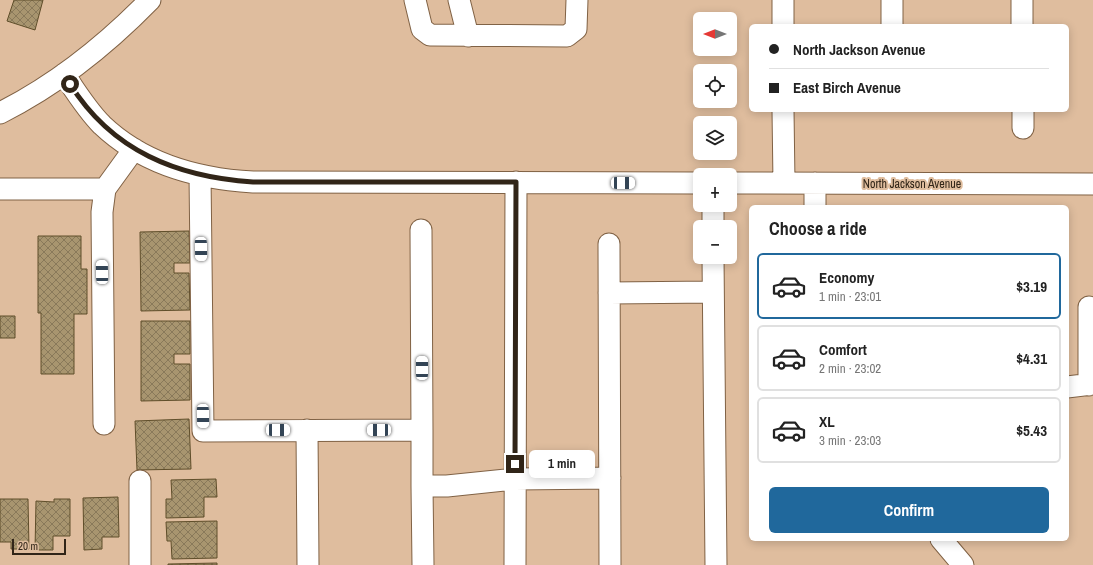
<!DOCTYPE html>
<meta charset="utf-8">
<style>
:root{--surface:#fff;--page:#f2f2f2;--text:#222;--muted:#767676;--line:#e0e0e0;--accent:#20689c}
body{margin:0;font-family:"Archivo Narrow",sans-serif;background:var(--page);color:var(--text);height:100vh;display:flex;flex-direction:column;font-size:15px;white-space:nowrap}
*{box-sizing:border-box;margin:0}
p{font-size:13px;color:var(--muted)}
.icon{flex:none;width:22px;height:22px;fill:none;stroke:currentColor;stroke-width:2;stroke-linecap:round;stroke-linejoin:round}
.map{position:relative;flex:1;overflow:hidden}
.side{position:absolute;left:749px;top:205px;width:320px;height:336px;display:flex;flex-direction:column;background:var(--surface);border-radius:6px;box-shadow:0 2px 10px #0003}
.side>*{flex:none}
.banner{position:absolute;left:749px;top:24px;width:320px;height:88px;border-radius:6px;box-shadow:0 2px 10px #0003;display:grid;align-content:center;height:88px;padding:0 20px;background:var(--surface)}
.needle{width:26px;rotate:270deg}
.controls{position:absolute;left:693px;top:12px;display:grid;gap:8px}
.controls a{display:grid;place-items:center;width:44px;height:44px;border-radius:6px;background:var(--surface);box-shadow:0 2px 10px #0003;font-size:20px}
.scale{position:absolute;left:12px;bottom:10px;width:54px;box-sizing:border-box;padding-left:4px;border:2px solid #312518;border-top:0;font-size:11px;line-height:14px;white-space:nowrap;color:#312518;-webkit-text-stroke:3px #dfbd9e;paint-order:stroke}
.end{position:absolute;width:18px;height:18px;margin:-9px;border:5px solid #312518;background:#fff;box-shadow:0 0 0 2px #fff}
.from{border-radius:50%}
.bubble{position:absolute;height:28px;border-radius:6px;background:var(--surface);box-shadow:0 2px 10px #0003;font-size:13px;font-weight:700;line-height:28px;text-align:center}
.car{position:absolute;width:12px;height:24px;margin:-12px -6px;border-radius:5px;box-shadow:0 0 3px 1px #0007;background:linear-gradient(#fff 24%,#345 0 40%,#fff 0 76%,#345 0 86%,#fff 0)}
.banner b{display:flex;align-items:center;gap:14px;height:38px;font-size:15px}
.banner b+b{border-top:1px solid var(--line)}
.banner i{width:10px;height:10px;background:var(--text)}
ul{padding:0;list-style:none}
li{display:flex;align-items:center;gap:12px;height:66px;margin:0 8px 6px;padding:0 12px;border:2px solid var(--line);border-radius:6px}
li div{flex:1}
li b{display:block;font-size:15px}
li em{font-style:normal;font-weight:700}
li.current{border-color:var(--accent)}
li>.icon{width:36px;height:36px;stroke-width:1.5}
h2{padding:0 20px;font-size:18px;line-height:48px}
.cta{display:flex;gap:8px;margin-top:auto;padding:8px 20px}
.cta a{flex:1;height:46px;border-radius:6px;background:var(--accent);color:#fff;font-size:16px;font-weight:700;line-height:46px;text-align:center}
.map>svg:first-child{display:block}
</style>
<div class="map">
<svg width="1093" height="565" viewBox="0 0 1093 565">
<defs>
<pattern id="building-cross-hatch" width="8" height="8" patternUnits="userSpaceOnUse"><rect width="8" height="8" fill="#a8956f"/><path d="M0 0l8 8M0 8l8-8" fill="none" stroke="#89795a"/></pattern>
</defs>
<rect width="100%" height="100%" fill="#dfbd9e"/>
<!-- building -->
<path fill="url(#building-cross-hatch)" stroke="#5f4e2a" d="M14,0H43L35,30L7,21Z
M189,231L190,263H174V273H189L190,310L141,311L140,232Z
M38,236H81V269H87V314H74V374H41V313H38Z
M0,316H15V338H0Z
M141,321H190V354H174V364H190V400L141,401Z
M189,419L191,469L137,470L135,421Z
M216,479L217,497H204V517L166,518V499H172L171,480Z
M118,497L119,537H102V549L84,550L83,498Z
M0,499H28L29,549H11V542H0Z
M54,499H70V536H53V550H35L36,501L54,502Z
M217,521V558L172,559L171,541H167L166,522Z
M217,563V565H168V564Z"/>
<g fill="none" stroke-linecap="round" stroke-linejoin="round">
<!-- minor casing -->
<g stroke="#806245" stroke-width="23">
<path id="minor" d="M415,0L422,29L430,35L567,36L576,29L577,0
M459,0L468,36
M783,0V26
M1022,0V26
M892,26V0
M64,74C76,92 87,110 102,125C143,164 199,179 253,182L700,183
M783,110L784,183
M1023,110V128
M0,113C56,85 106,45 150,0
M200,175L203,431L422,430V486H447L515,479L610,478
M730,183L1093,184
M815,183V207
M0,189H105L134,149
M713,205V227
M421,230L422,430
M609,244L610,565
M713,257L716,565
M609,293L713,292
M1089,307V385
M1067,387L1093,384
M104,424L102,212L105,189
M307,430L308,565
M422,486L423,565
M941,539L963,565
M140,565V481
M515,565L516,182"/>
</g>
<!-- minor -->
<use href="#minor" stroke="#fff" stroke-width="21"/>
</g>
<g fill="none" stroke-linecap="round" stroke-linejoin="round">
<!-- route -->
<path stroke="#312518" stroke-width="5" d="M70,84C112,151 177,177 253,182H516L515,464"/>
</g>
<g text-anchor="middle" stroke-width="4" stroke-linejoin="round" paint-order="stroke">
<!-- street labels -->
<g font-size="12" fill="#312518" stroke="#dfbd9e">
<text x="912" y="188">North Jackson Avenue</text>
</g>
</g>
</svg>
<div class="controls">
<a><svg class="needle" viewBox="-14 -14 28 28"><path d="M0-13l5 13h-10z" fill="#e53935"/><path d="M0 13l5-13h-10z" fill="#767676"/></svg></a>
<a><svg class="icon" aria-label="locate" viewBox="0 0 24 24"><circle cx="12" cy="12" r="6"/><path d="M12 2v4M12 18v4M2 12h4M18 12h4"/></svg></a>
<a><svg class="icon" aria-label="layers" viewBox="0 0 24 24"><path d="M12 4l9 5-9 5-9-5zM3 14l9 5 9-5"/></svg></a>
<a>+</a>
<a>−</a>
</div>
<div class="scale">20 m</div>
<i class="end from" style="left:70px;top:84px"></i>
<i class="end" style="left:515px;top:464px"></i>
<div class="bubble" style="left:529px;top:450px;width:66px">1 min</div>
<i class="car" style="left:623px;top:183px;rotate:90deg"></i>
<i class="car" style="left:201px;top:249px;rotate:179deg"></i>
<i class="car" style="left:102px;top:272px;rotate:359deg"></i>
<i class="car" style="left:422px;top:368px;rotate:0deg"></i>
<i class="car" style="left:203px;top:416px;rotate:179deg"></i>
<i class="car" style="left:278px;top:430px;rotate:90deg"></i>
<i class="car" style="left:379px;top:430px;rotate:270deg"></i>
<div class="banner">
<b><i class="from"></i>North Jackson Avenue</b>
<b><i></i>East Birch Avenue</b>
</div>
<section class="side">
<h2>Choose a ride</h2>
<ul>
<li class="current"><svg class="icon" aria-label="car" viewBox="0 0 24 24"><path d="M5 17H2v-5l4-1 3-4h7l3 4 3 1v5h-3M9 17h6M6 11h13"/><circle cx="7" cy="17" r="2"/><circle cx="17" cy="17" r="2"/></svg><div><b>Economy</b><p>1 min · 23:01</p></div><em>$3.19</em></li>
<li><svg class="icon" aria-label="car" viewBox="0 0 24 24"><path d="M5 17H2v-5l4-1 3-4h7l3 4 3 1v5h-3M9 17h6M6 11h13"/><circle cx="7" cy="17" r="2"/><circle cx="17" cy="17" r="2"/></svg><div><b>Comfort</b><p>2 min · 23:02</p></div><em>$4.31</em></li>
<li><svg class="icon" aria-label="car" viewBox="0 0 24 24"><path d="M5 17H2v-5l4-1 3-4h7l3 4 3 1v5h-3M9 17h6M6 11h13"/><circle cx="7" cy="17" r="2"/><circle cx="17" cy="17" r="2"/></svg><div><b>XL</b><p>3 min · 23:03</p></div><em>$5.43</em></li>
</ul>
<div class="cta"><a>Confirm</a></div>
</section>
</div>
